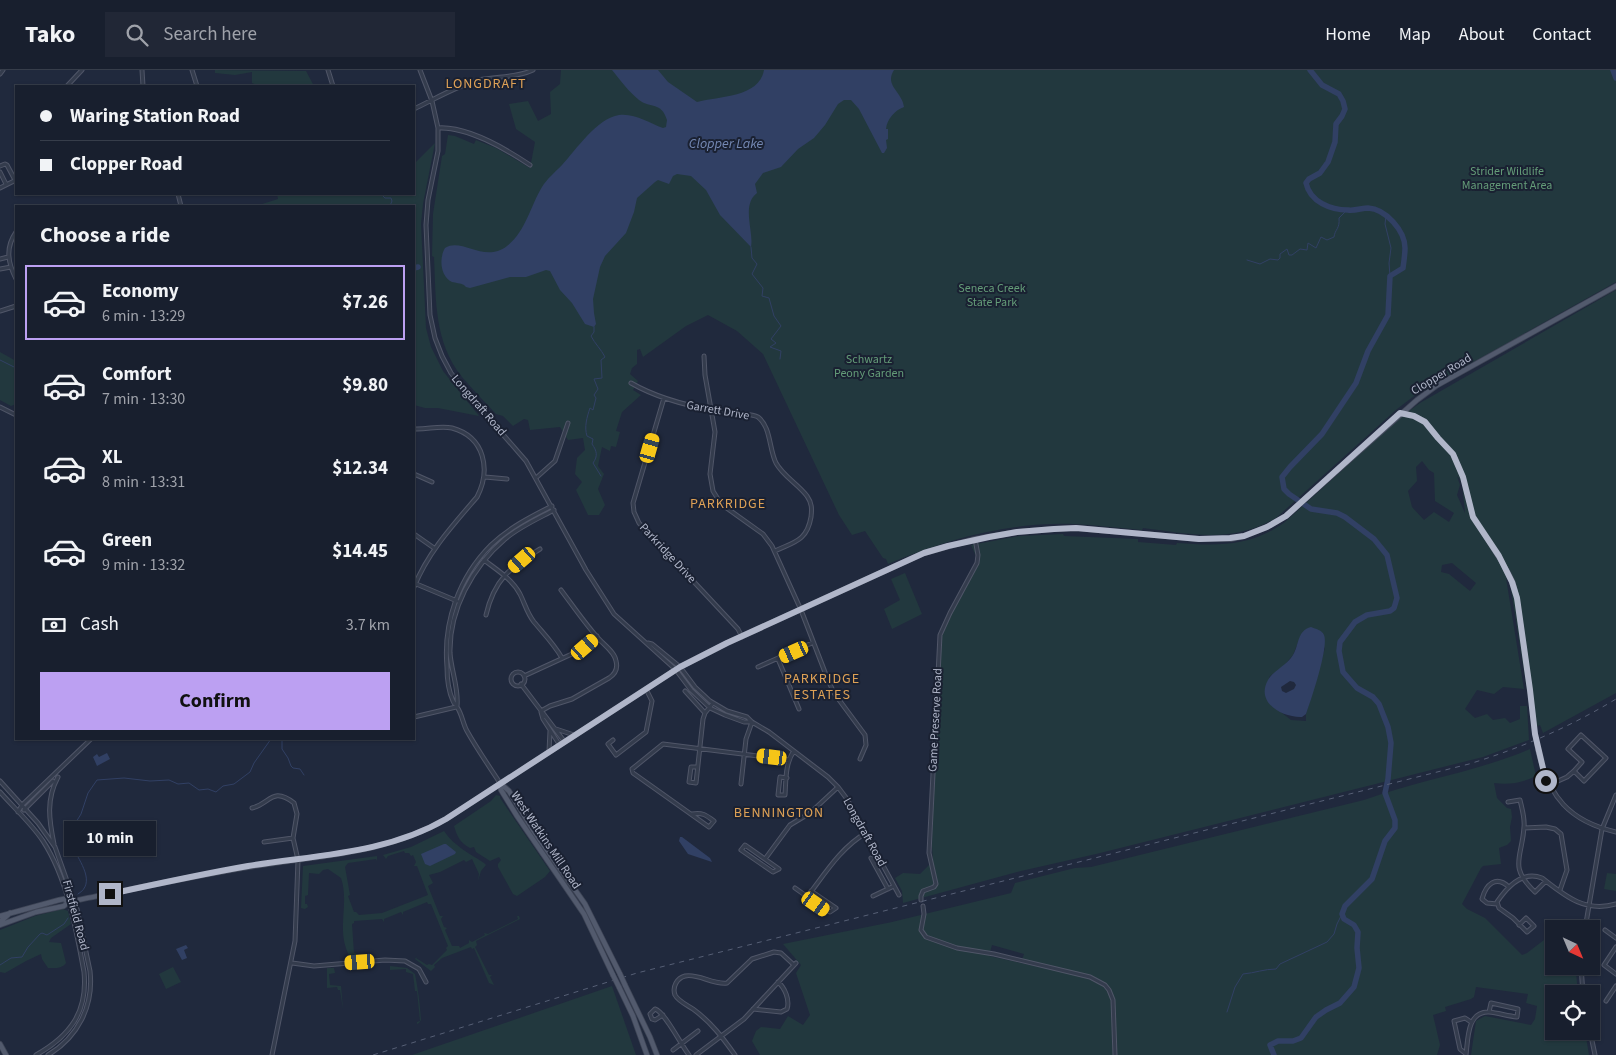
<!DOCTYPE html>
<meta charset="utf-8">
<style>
:root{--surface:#181f2e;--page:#212736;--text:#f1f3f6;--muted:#9fa2aa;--line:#363d4a;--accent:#bca0f2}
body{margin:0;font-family:"Source Sans 3",sans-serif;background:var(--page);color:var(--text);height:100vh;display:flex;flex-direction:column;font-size:19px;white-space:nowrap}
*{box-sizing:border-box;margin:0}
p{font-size:16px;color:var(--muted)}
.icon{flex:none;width:28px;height:28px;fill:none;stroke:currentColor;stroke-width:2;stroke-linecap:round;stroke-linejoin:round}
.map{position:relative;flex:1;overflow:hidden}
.panel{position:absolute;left:15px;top:135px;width:400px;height:535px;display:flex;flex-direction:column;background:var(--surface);border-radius:0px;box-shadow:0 1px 4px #0004,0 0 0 1px var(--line)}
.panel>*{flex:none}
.banner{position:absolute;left:15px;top:15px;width:400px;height:110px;border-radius:0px;box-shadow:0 1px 4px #0004,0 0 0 1px var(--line);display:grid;align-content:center;height:110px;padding:0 25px;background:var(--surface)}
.needle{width:32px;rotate:136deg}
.controls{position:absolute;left:1545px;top:850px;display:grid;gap:10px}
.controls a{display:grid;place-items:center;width:55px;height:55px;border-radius:0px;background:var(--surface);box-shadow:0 1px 4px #0004,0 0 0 1px var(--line);font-size:25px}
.end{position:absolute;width:22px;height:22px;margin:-11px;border:6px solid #b0b6c9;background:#111;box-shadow:0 0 0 2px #111}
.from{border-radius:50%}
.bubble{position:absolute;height:35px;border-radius:0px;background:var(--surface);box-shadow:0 1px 4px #0004,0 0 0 1px var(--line);font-size:16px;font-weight:700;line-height:35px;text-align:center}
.car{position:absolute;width:15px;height:30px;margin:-15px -8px;border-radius:6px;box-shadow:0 0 4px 1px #0007;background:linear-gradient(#f5c518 24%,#345 0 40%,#f5c518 0 76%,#345 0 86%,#f5c518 0)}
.banner b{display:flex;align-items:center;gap:18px;height:48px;font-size:19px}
.banner b+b{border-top:1px solid var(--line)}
.banner i{width:12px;height:12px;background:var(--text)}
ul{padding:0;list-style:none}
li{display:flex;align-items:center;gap:15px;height:75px;margin:0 10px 8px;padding:0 15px;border:2px solid transparent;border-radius:0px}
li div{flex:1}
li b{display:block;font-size:19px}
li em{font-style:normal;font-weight:700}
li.selected{border-color:var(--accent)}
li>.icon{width:45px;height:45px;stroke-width:1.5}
h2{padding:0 25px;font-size:22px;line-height:60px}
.pay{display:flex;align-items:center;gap:12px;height:55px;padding:0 25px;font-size:19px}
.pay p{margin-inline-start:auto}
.cta{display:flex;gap:10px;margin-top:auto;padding:10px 25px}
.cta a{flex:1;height:58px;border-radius:0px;background:var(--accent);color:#111;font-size:20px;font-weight:700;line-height:58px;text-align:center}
header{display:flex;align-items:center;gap:30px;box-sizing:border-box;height:70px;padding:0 25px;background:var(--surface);border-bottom:1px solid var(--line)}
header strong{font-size:24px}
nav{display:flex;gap:28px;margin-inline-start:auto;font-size:18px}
.search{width:350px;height:45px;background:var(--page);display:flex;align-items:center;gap:12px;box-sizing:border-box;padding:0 18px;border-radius:0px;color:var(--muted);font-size:19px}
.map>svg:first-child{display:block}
</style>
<header>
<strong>Tako</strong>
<div class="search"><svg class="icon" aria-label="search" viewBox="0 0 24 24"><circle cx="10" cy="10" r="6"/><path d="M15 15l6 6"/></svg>Search here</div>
<nav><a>Home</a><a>Map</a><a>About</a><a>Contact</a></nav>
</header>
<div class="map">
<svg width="1616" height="985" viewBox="0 0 1616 985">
<rect width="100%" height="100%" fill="#20293d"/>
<!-- green -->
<path fill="#22383e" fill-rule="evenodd" d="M215,0L306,1L314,16H259L252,13V2L235,5L215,3Z
M561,0H1616V212L1418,323L1397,339L1276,448C1231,474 1192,464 1143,458L1142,460C1119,458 1096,455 1073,454C1008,452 947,469 888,494L886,489L883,488L865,461L852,465L839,445L763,284L737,261L708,245L686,256L643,287L640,279L637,280V294L632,298L630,304L638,311L633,320L641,325L622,342L616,361L620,362L616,377L611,376L610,381L602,377L598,396L604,404L598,419L605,435L599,445H588L576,420L582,412L575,404L577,388L585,380L583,368L568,370L560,357L530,360L528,350L524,349L513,356L503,346L496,344C485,332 473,320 462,307C434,272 436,230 434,187L432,186L433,144L442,86L445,84L448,65L455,66L474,74L476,70L496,78L530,98L535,72L516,59L509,34L528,31L538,51L551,44L550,22L560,14Z
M435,73L423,134L421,154L426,258L431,277L443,301L479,346L438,338H425L414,335V136H256L278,129L277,124H414V94Z
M1616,220V623L1543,663L1540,655L1533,658L1510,513L1506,508L1524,619L1503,617L1494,624L1477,620L1465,639L1475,648L1487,644L1493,650L1505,648L1510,653L1520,649V636H1527L1529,670L1483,687L1096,784L1021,801L903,833L902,821L895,808L903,803L920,804L933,791L932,776L933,720L941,571C946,543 964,517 979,493L971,475L1019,466L1063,464L1064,466L1138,469V472L1176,475L1177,473C1217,476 1251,477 1285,452L1402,346L1420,333ZM1422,391L1429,400L1434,403L1435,431L1454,443L1449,452L1434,442L1424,450L1412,437L1408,421L1417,411L1416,397ZM1457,406L1462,412L1465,443L1457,425L1460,415ZM1452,493L1476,513L1470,521L1449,504L1441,502L1442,495ZM1301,565L1325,578L1306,644V651L1291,650L1269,633V607L1283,597L1293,585Z
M0,282L16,291V334L11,336L0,330Z
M905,503L922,544L892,559L884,539L900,530L891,509Z
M1530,679L1536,706C1522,713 1509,715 1494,713L1497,728L1507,738L1511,739L1512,747L1510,757L1511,771L1507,775L1499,778L1501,794L1483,796L1481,798L1462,834L1467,839L1485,848L1522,885L1527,883L1544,870L1545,872L1554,871V896H1574L1576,902L1578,924H1554V961H1585L1589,985H1471L1476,951L1485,946L1531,955L1535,949L1537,936L1526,933L1528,924L1476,917L1474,927L1471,929L1445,937L1446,941L1433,945L1440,975L1437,985H760L752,971L756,961L761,957L780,959L788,946L803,955L810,945L796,903L801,895L783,874L892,852L1011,823L1015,813L1075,798L1091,797L1364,730C1419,710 1476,702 1530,679ZM992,875L1024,884L1022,890L1046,896L1044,898L989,886Z
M496,725L500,726V728L550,801L545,807L517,826L513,824L498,797V794L501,790L499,787L490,791L476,782L474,777L470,778C460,773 457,766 454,756L491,731Z
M444,761C454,776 469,783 484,793L486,795L481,801L478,811L479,804L472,789L466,792L464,790L440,802L429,805L433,813L428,816L440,846H443L441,849L444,857L447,858L445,860L452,876H459L460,878L469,873V870L472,872L485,865L484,863L488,864L518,849L517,846H519L520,849L476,871L477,875L475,877L489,905H492L490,907L494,915L489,913L474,878L472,879L471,877L442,888L434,895L435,897L431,901L415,889L417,886L416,888L427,895L429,894L432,895L447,880L446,878L448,876L431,834H428L427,832L403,842V845L401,842L384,849V852L382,849L354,851V853L352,854L354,883H356L357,886L350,887C335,861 350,834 341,808L328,799L323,800L319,804L309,803L308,825L305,826V834H307L308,837L305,839L301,838L303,796L377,786V791L376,789L348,793L345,797L350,825L348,826L354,842H356L359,845L382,843L428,825L417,796H414L416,792L413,785L411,786L409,783H405L404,781L388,786L386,789L383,785L411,777Z
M1607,803L1616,804V821L1604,819Z
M63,839L68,841L71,854L51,868L49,872L61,873L66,893C62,899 54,898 48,898L42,889L41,884L26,891L5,903L0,902V860L35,846Z
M390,896L407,898L415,904C418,919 420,934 421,950L419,953L417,954V952L420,951L417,921H415L413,904L406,902V899L390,900V903Z
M173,897L181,912L166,919L159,904Z
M327,898H334L335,903L329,904L330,915L341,916L343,940L340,920H338L337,917L327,918Z
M612,916L636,985H412Z"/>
<!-- water -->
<path fill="#314064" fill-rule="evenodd" d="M612,0H658L668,12L697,32C719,26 759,28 764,0H894C884,16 902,21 904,37C895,40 887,49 886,59H888V69L886,70L887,78L884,83H882L859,39L851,30H844L838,34L825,55L814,68L798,79L781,97L763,103L755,114L757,123C741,135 754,162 751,177L720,145L706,120L691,106L677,104L673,106L669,114L658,110L655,112L637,128L634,142L626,163L605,186L600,197L593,229L594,243L596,254L594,257L585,254L572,233L560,220L550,201L546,200L526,207H510L470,218L466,217L464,215C460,213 456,213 452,212C440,206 439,188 445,178C462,167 484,194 507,176C526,161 530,137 542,117C547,109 555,102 562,95C576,80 597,48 619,45C635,43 649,53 663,58L666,57L667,50C661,31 651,39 639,30C629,22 620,10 612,0Z
M1311,557C1316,559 1322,560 1324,565C1329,577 1311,630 1306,644L1302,647C1283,648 1255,633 1268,610C1273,601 1287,595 1293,585C1299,576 1297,560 1311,557ZM1290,611L1294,612L1296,615L1294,619L1286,623L1282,621L1281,617Z
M107,683L110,689L97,696L93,687L97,684L99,687Z
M680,767H682L710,788L712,792L688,784L679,771Z
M444,774H446L456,782L455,784L430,796L425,794L421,784Z
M186,875L188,878L184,880L187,888L182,890L176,879Z"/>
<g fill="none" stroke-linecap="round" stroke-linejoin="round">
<!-- stream -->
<path stroke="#314064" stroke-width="1" d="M381,124L385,128H391L392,131L390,136
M1386,146L1385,154L1391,178L1389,193L1390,206
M751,177L752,188L757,194L752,204L763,218L762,226L769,228L774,246L781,256L771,269L776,273L770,277L781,281L780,289
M1247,190L1260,194L1270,189L1278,190L1280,188V184L1287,179L1289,185H1292L1300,179L1307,180L1308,173L1316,178L1321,167L1327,170L1334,167C1335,159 1340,159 1339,148L1346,141
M594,257V262L591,266C595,274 601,279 605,287L601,290L602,308L594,309L598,319L594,325L596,328L593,340L590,338C587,347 584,357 587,366L593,369L592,374C597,381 598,386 593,393L601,406
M0,290L16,298
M282,669V679L288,688L291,696L293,698L300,699L304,705
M78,824C97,813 79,791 74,779L78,765L73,757L81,744L88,723L97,710L124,708L150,711L169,710L178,714L189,713L199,720L208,719L216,722L223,716L234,714L250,702L254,693L271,669
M0,895L11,888L22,887L28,877L40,864L42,863L47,865L64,854L68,848
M1227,942L1235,917L1243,904C1255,903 1264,899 1276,899L1280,894L1327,872L1334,864L1337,854L1342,844"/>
<!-- river -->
<path stroke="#314064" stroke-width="5.5" d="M1613,0L1616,8
M414,198L418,197
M1274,985L1270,975L1278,971H1293L1301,968L1316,947L1326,940L1340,933L1354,917L1359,898L1357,878L1358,862L1354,855L1344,849L1342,844L1345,836L1372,809L1385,771L1395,758V750L1385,723L1388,709L1391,673L1388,657L1379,634L1373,627L1357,618L1343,602L1339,581L1340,572L1355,552L1367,545L1390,541L1394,538L1397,528L1387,485L1374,469L1345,447L1337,443L1311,439L1289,424L1284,419L1282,407L1290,397L1322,364L1356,313L1368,281L1388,245L1390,206L1403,198C1404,191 1405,184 1405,178C1405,161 1386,139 1368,138C1362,138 1355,141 1348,140C1331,140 1310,132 1306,113L1309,109L1320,103L1328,92L1335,72L1336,54L1342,46L1345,39L1343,31L1339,24L1322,15L1310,0"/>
<!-- minor casing -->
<g stroke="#505668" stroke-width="5">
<path id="minor" d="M142,0L143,16
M192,0L197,16
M328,0L333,16
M420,0L432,31L438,58V81L428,130L426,155L430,245L435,268L442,286L451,303L466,322L526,391L586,500L614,544L676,600L691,620L710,638L725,645L744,652H752
M0,4L3,0
M67,16L82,0
M414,39C435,29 456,16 479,10C496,6 517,8 533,0
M438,58C466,56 506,79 530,95
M0,96L5,94L7,95L15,110
M0,102L6,114
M0,118L16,110
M178,124L181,136
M16,162C5,178 8,193 16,209
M0,189L8,187
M0,199L11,197
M0,241L16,236
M704,286L705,305L715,362L710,404L713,421L721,434L763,464L772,476L801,540L828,610L834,623L865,665L866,675L860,689
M631,313C657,328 684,335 713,340C723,342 752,343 758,347C771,357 769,379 776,393C783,406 798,414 807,426C812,433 812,439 811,447C807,471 794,472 775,481
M664,328L633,433L634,442L639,453L738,559L742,567
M0,337L16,345
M1401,343L1414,346L1425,351L1438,368L1453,384L1463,407L1473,447L1508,502L1513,512L1517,528L1530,620L1535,664
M414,359C427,360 439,355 452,358C485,367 491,400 477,427C453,455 428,482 414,517
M414,404L432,412
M485,407L507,409
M536,408L555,391L568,353
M414,464L434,478
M484,490C497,500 512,509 520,524C525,534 527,543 534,552C544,564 554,574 562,588
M414,513L457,531
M486,545C494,510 510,497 540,479
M648,573L652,574L680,597L695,617L710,631L727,641L747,647L752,652L769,662L828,707L838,717L847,729L899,825
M778,589L799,639
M758,597L812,573
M511 609a7 7 0 1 1 14 0a7 7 0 1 1-14 0Z
M524,606L574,583L597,566
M521,614L564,671
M685,621L705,643
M457,636C459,619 451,600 450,583C449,540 472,497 505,469C519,457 537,449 554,440
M541,641L550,636L572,629L609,608C615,604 618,598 616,591C615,582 603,574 597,567C584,552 573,536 561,520
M541,642L543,649L559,674
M414,647L456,637
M556,659L574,665
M613,670L608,674L616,685L646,662L652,631L646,619
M549,681L550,661
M1538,681C1549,727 1569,751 1616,762
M697,697H691L689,712L696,713L703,649L705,643L713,633
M787,708L780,707L778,725H785C786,711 785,693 794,681
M0,711L38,753L55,777L77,839L90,901C94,936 78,967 48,985
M500,713C489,696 477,679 467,661C463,654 462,644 457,637C453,630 456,637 453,631C448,620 447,608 447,597C443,552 459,507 491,475C509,458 530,447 552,436
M741,714L746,669L752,652
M1549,715L1567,707L1574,701L1584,711L1606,688L1581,665L1568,679L1582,692L1574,701
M0,722C14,738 31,753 43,771C67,808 76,858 84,902C88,942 70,966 36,985
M1508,732L1520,730C1522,739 1525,748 1524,757C1522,789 1508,796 1535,822L1546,811
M252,738C270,734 272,716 294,733L297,744L293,768L298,790L295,871L272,985
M24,740L53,711
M18,742L22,735L91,669
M692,744C702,742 706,745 714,751L709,757L633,703L632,699L663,674L789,690
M1524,758L1546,757L1555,759L1561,764L1567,800L1560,820
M264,772L293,768
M54,774C49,750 46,729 58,707
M745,775L779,799L773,802L741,780Z
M871,788L888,819
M765,789L790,755L810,743L838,717
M795,818L826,840L830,842L836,838L811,821
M873,826L894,816
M807,827C824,805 841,777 866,763
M921,830V826L923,821L934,817L936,814L929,783L940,565L950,543L977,493L978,485L975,469
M1497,834L1487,833L1482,829C1486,814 1496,805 1509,817
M923,836L924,844L921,860L926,867L957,878L994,884L1090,907L1105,915L1109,920L1113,930L1115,985
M1519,855L1526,848L1534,856L1527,862L1513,848L1499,838L1497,832C1507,817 1522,800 1542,808C1565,826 1585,843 1616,834
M1585,859L1602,759L1616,725
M1605,860L1616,868
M1616,877L1604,895L1616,904
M292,893L314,896L385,890L405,891L419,899L426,912
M1581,896L1583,924
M1606,931L1616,916
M753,939L781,942L787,939C790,930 785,918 778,912
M663,945L655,950L652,949L650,944L655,939C665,942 681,975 689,985
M1590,961L1595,985
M673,980L698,961
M1465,983L1460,979L1454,951L1465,948L1471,952
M696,985L744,949L796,893
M735,985C723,968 711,952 693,939C687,935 678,931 675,925C672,917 677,908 685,906C698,903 713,915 727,913L752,889L774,882L781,883L794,895
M1466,985C1468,969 1467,941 1489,942C1498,943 1508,946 1517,947L1518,939L1491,933L1489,942"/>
</g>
<!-- major casing -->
<g stroke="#3e4556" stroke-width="6">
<path id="major" d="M500,713L509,721L535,763L585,834L620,904
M500,713L501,720L517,746L584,844L613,905
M0,846L59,830L64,829L68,832
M0,852L10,843
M0,855L36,842L64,836L68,832C128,820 188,807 248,797C317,785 384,785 446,749L680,597L727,573L924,483L975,469L1017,462L1054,459L1076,458L1199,469H1231L1244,466L1267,457L1286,446L1417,330L1436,316L1616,216
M625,915L650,967L657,985
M619,917L633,946L647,985
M0,974L6,985"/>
</g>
<!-- minor -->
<use href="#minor" stroke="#343c4d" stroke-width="3"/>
<!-- major -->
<use href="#major" stroke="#525a6d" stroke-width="4.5"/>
<!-- rail -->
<path stroke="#565f75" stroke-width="1" stroke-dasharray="5 5" stroke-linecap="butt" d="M373,985L637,903L1469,694C1521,678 1570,657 1616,629"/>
<!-- minor-bridge casing -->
<g stroke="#505668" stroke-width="5" stroke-linecap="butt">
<path id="minor-bridge" d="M1535,664L1538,681"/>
</g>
<!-- major-bridge casing -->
<g stroke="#3e4556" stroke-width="6" stroke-linecap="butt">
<path id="major-bridge" d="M620,904L625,915
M613,905L619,917"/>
</g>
<!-- minor-bridge -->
<use href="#minor-bridge" stroke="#343c4d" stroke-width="3"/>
<!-- major-bridge -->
<use href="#major-bridge" stroke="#525a6d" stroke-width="4.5"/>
</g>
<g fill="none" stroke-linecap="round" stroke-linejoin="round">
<!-- route -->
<path stroke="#b0b6c9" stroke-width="6" d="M110,824C156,814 202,804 248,796C315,785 386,784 446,749L680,597L727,573L924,483L948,476L989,467L1017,462L1054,459L1076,458L1199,469L1230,468L1244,466L1267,457L1286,446L1400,343L1414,346L1425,352L1438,368L1453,384L1463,407L1473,447L1499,486L1512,512L1517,528L1530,620L1535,664L1546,711"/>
</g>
<g text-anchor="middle" stroke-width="4" stroke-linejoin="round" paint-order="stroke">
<!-- park labels -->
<g font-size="12" fill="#649c78" stroke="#1a2132">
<text x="1507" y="105">Strider Wildlife<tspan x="1507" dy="14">Management Area</tspan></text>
<text x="992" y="222">Seneca Creek<tspan x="992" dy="14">State Park</tspan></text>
<text x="869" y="293">Schwartz<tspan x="869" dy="14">Peony Garden</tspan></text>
</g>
<!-- street labels -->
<g font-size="12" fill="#b0b6c9" stroke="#1a2132">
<text transform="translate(1441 304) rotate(-31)" y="4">Clopper Road</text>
<text transform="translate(479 335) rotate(49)" y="4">Longdraft Road</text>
<text transform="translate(718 340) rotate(10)" y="4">Garrett Drive</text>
<text transform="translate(668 483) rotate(47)" y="4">Parkridge Drive</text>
<text transform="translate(935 650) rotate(-87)" y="4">Game Preserve Road</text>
<text transform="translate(865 762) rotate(61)" y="4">Longdraft Road</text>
<text transform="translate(546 770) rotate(56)" y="4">West Watkins Mill Road</text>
<text transform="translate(76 845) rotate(75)" y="4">Firstfield Road</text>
</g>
<!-- neighbourhood labels -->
<g font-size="14" letter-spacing="1" fill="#dea156" stroke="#1a2132">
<text x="486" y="18">LONGDRAFT</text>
<text x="728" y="438">PARKRIDGE</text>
<text x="822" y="613">PARKRIDGE<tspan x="822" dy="16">ESTATES</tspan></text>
<text x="779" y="747">BENNINGTON</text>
</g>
<!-- water labels -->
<g font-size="14" font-style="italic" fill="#7488b3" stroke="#1a2132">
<text x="726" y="78">Clopper Lake</text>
</g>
</g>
</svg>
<div class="controls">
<a><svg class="needle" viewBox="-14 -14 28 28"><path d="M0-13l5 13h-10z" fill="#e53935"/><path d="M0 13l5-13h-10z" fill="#9fa2aa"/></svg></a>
<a><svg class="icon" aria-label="locate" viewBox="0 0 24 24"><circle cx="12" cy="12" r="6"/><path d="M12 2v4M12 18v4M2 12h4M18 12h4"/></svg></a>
</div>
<i class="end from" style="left:1546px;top:711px"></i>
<i class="end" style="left:110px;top:824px"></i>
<div class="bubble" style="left:64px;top:751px;width:92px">10 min</div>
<i class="car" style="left:650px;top:378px;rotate:16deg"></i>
<i class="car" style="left:522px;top:490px;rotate:229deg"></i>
<i class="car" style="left:585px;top:577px;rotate:49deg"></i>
<i class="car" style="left:794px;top:582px;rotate:246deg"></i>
<i class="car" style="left:772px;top:687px;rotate:277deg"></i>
<i class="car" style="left:816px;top:834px;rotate:125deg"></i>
<i class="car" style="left:360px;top:892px;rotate:266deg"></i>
<div class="banner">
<b><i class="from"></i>Waring Station Road</b>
<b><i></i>Clopper Road</b>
</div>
<section class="panel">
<h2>Choose a ride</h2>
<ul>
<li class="selected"><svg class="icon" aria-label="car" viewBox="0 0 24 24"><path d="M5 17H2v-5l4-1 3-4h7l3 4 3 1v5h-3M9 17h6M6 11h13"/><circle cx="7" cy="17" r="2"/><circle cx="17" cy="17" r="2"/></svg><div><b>Economy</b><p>6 min · 13:29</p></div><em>$7.26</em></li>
<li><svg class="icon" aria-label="car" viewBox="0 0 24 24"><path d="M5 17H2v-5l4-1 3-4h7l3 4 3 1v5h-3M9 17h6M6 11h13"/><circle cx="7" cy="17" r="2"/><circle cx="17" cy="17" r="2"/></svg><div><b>Comfort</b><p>7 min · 13:30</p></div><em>$9.80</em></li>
<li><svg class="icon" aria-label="car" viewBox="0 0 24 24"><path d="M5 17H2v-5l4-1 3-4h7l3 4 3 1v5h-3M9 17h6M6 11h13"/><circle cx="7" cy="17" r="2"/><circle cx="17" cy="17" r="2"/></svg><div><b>XL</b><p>8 min · 13:31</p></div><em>$12.34</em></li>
<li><svg class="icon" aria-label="car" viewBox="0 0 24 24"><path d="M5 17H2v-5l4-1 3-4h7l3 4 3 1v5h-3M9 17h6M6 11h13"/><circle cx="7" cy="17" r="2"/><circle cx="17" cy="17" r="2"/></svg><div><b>Green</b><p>9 min · 13:32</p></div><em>$14.45</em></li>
</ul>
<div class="pay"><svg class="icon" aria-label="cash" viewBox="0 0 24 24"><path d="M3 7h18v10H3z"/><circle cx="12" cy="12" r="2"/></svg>Cash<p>3.7 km</p></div>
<div class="cta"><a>Confirm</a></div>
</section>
</div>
